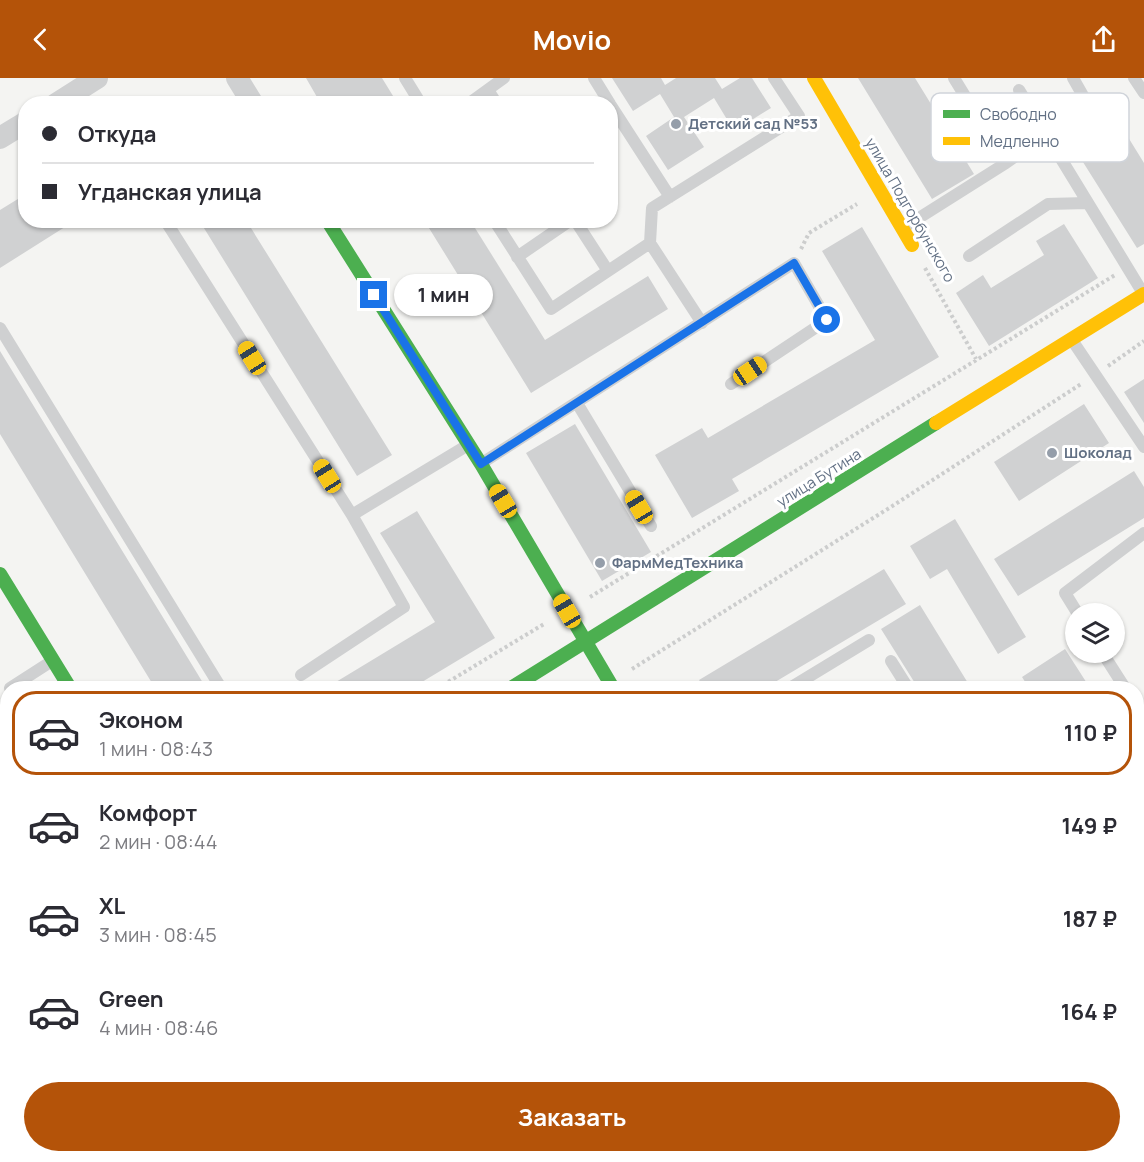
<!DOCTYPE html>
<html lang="ru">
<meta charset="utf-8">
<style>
:root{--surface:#fff;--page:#f7f7f7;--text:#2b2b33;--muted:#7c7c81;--line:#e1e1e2;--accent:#b45309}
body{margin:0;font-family:Manrope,sans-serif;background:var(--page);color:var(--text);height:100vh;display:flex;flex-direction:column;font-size:22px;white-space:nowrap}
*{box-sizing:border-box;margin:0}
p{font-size:20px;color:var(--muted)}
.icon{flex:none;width:33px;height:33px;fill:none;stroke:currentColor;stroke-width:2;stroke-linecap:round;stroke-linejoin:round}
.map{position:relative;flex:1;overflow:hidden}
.side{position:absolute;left:0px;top:603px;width:1144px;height:482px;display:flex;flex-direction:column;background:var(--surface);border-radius:24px 24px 0 0;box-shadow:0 2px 4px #0004}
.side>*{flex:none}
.top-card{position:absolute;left:18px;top:18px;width:600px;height:132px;border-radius:24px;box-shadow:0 2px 4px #0004;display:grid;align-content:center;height:132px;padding:0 24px;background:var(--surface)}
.buttons{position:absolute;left:1065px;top:525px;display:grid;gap:12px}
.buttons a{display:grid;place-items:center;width:60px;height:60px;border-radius:50%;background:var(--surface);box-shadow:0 2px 4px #0004;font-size:30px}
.end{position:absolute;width:27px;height:27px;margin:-14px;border:8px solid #1a73e8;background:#fff;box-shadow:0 0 0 3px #fff}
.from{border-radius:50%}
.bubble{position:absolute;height:42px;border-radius:21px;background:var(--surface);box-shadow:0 2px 4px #0004;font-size:20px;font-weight:700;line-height:42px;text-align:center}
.car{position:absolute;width:18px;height:36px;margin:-18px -9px;border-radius:8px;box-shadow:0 0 4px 2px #0007;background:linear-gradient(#f5c518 24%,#345 0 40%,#f5c518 0 76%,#345 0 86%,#f5c518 0)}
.top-card b{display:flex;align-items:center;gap:21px;height:57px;font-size:22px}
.top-card b+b{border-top:2px solid var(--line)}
.top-card i{width:15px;height:15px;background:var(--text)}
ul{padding:10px 0 0;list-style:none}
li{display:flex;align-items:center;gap:18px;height:84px;margin:0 12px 9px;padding:0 12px;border:3px solid transparent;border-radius:24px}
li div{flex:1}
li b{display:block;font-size:22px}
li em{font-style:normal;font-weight:700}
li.active{border-color:var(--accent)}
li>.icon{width:54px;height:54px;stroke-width:1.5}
.cta{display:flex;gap:12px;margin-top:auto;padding:12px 24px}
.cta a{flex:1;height:69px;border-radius:36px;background:var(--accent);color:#fff;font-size:24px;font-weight:700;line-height:69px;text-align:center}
header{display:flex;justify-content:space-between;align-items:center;height:78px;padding:0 24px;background:var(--accent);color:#fff;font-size:27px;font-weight:700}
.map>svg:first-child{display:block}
</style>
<header><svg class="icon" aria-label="back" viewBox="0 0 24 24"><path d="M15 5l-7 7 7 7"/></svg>Movio<svg class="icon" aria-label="share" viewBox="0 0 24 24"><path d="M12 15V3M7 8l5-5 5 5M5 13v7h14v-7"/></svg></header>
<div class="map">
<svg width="1144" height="1084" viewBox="0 0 1144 1084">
<rect width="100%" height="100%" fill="#f4f4f2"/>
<!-- building -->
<path fill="#d0d1d2" d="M306,0H382L398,26H321Z
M612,0H661L665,7L676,0H715L722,11L740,0H752L771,30L734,53L714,20L684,39L704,69L668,92L646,58L674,39L660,16L633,33Z
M858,0H915L974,96L932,121Z
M1115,38L1144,85V166L1137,170L1071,65Z
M26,116V142H76L0,190V132Z
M199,142H246L392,377L357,398Z
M424,142H470L545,262L648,198L668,231L531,315Z
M1064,146L1098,200L989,268L956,215L983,197L991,210L1044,177L1036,163Z
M862,149L939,279L732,401L739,413L692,440L655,377L702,350L708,360L875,262L822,173Z
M0,273L197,595L206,610H155L0,356Z
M1144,301V345L1124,314Z
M1084,326L1109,365L1019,423L994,384Z
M575,346L651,474L602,503L526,375Z
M1134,393L1144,409V440L1018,518L994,481Z
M417,433L495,560L412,610H326L435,544L380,455Z
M955,441L1026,559L998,576L947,491L930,501L910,468Z
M884,491L906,526L765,610H705L699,602Z
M920,527L971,610H918L881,551Z
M1065,571L1090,610H1029L1022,599Z
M8,638V664L0,653V643Z
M1144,751V794L1137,783V755Z
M8,802V860L0,865V807Z
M1144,986V1038L1137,1042V990Z
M8,988V1043L0,1031V993Z
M138,1077H191L178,1084H126Z
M216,1077H269L274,1084H220Z
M683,1077H706L695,1084H687Z
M763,1077H837L841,1084H751Z
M982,1077H1082L1071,1084H998L984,1080Z"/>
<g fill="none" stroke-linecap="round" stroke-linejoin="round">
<!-- path -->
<path stroke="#cccdcd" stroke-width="4" stroke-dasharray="3 3" stroke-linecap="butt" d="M801,171L809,155L857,126
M925,190L976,281
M1108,288L1144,263
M590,519L1115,197
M632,591L894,427L1081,306
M438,610L544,546
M0,880L8,876
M0,963L8,958
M1137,1065L1144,1061
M1107,1084L1118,1077"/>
<!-- lane -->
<path stroke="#cfd0d1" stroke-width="12" d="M405,0L421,26
M594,0L610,26
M1073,0L1090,30
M1134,0L1144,15
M488,12L497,26
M1019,12L1143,215
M468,26L504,0
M610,26L670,119
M1006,85L1046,56
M165,142L352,437
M494,142L551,231L650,165L702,245
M575,142L608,193
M903,150L1006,85L954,0
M650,165L652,130L799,38L774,0
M969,178L1048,126L1087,125
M517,179L571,142
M0,250L221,610
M1072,262L1144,369
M577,325L651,448
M482,385L794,185L827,242L731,306
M1078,536L1065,515L1144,455
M1102,574L1125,610
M891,583L908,610
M301,597L404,529L352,437L468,367
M10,610L52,583
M790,610L869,562
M1137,630L1144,641
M0,705L8,717
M1137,826L1144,837
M1137,852L1144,851
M1137,980L1144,976
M544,1084H559"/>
<!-- street -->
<path stroke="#cfd0d1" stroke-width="22" d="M237,0L253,26
M56,26L97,0
M0,60L26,44
M356,1077L360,1084
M891,1077L895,1084"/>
<!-- fast -->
<path stroke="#4caf50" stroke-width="14" d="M327,142L481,386L613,610
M0,496L70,610
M511,610L936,345
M0,923L8,919"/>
<!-- slow -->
<path stroke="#ffc107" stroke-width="14" d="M814,0L912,167
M936,345L1144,216"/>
</g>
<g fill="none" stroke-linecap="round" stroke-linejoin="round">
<!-- route -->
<path stroke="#1a73e8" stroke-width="8" d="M374,217L481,386L794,185L827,242"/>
</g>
<!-- markers -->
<g fill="#959eaa" stroke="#fff" stroke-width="2">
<circle cx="676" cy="46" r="6"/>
<circle cx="1052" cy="375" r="6"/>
<circle cx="600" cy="485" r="6"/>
</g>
<g text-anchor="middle" stroke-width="6" stroke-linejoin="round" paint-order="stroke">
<!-- poi labels -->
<g font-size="15" font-weight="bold" fill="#627084" stroke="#fff" text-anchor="start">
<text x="688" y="51">Детский сад №53</text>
<text x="1064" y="380">Шоколад</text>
<text x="612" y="490">ФармМедТехника</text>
</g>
<!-- street labels -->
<g font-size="15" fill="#627084" stroke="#fff">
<text transform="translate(910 132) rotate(60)" y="5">улица Подгорбунского</text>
<text transform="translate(819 400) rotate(-32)" y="5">улица Бутина</text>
</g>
</g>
<!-- legend -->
<rect x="931" y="15" width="198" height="69" rx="9" fill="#fff" stroke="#d0d4da" stroke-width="1.5"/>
<rect x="943" y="32" width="27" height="8" fill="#4caf50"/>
<rect x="943" y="59" width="27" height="8" fill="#ffc107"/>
<g font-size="16" fill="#627084">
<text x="980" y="42">Свободно</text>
<text x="980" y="69">Медленно</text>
</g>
</svg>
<div class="buttons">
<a><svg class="icon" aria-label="layers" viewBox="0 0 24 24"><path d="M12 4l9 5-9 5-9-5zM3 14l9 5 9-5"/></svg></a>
</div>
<i class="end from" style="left:827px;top:242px"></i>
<i class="end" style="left:374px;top:217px"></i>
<div class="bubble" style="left:394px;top:196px;width:99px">1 мин</div>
<i class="car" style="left:252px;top:280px;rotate:328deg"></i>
<i class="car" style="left:750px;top:293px;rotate:56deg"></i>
<i class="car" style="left:327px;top:398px;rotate:328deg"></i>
<i class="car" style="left:503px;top:423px;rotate:329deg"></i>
<i class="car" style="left:639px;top:429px;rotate:329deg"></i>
<i class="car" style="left:567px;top:533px;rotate:330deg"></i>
<div class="top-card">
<b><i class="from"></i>Откуда</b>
<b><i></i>Угданская улица</b>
</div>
<section class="side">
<ul>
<li class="active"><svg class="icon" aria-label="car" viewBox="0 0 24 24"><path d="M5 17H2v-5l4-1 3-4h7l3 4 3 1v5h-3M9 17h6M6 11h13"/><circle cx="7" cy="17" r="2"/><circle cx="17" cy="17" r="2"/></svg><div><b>Эконом</b><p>1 мин · 08:43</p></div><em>110 ₽</em></li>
<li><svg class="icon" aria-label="car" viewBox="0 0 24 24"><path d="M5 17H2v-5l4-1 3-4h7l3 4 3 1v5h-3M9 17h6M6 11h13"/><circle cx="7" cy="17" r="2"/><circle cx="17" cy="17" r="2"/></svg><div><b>Комфорт</b><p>2 мин · 08:44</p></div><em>149 ₽</em></li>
<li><svg class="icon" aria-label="car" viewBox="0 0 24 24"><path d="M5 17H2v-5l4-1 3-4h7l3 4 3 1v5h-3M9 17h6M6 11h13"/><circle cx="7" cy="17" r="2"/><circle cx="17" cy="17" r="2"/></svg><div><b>XL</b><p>3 мин · 08:45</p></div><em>187 ₽</em></li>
<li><svg class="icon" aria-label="car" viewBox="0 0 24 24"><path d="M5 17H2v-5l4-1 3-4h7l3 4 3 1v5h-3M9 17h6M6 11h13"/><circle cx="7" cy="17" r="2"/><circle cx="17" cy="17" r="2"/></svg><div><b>Green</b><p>4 мин · 08:46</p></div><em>164 ₽</em></li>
</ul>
<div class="cta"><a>Заказать</a></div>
</section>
</div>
